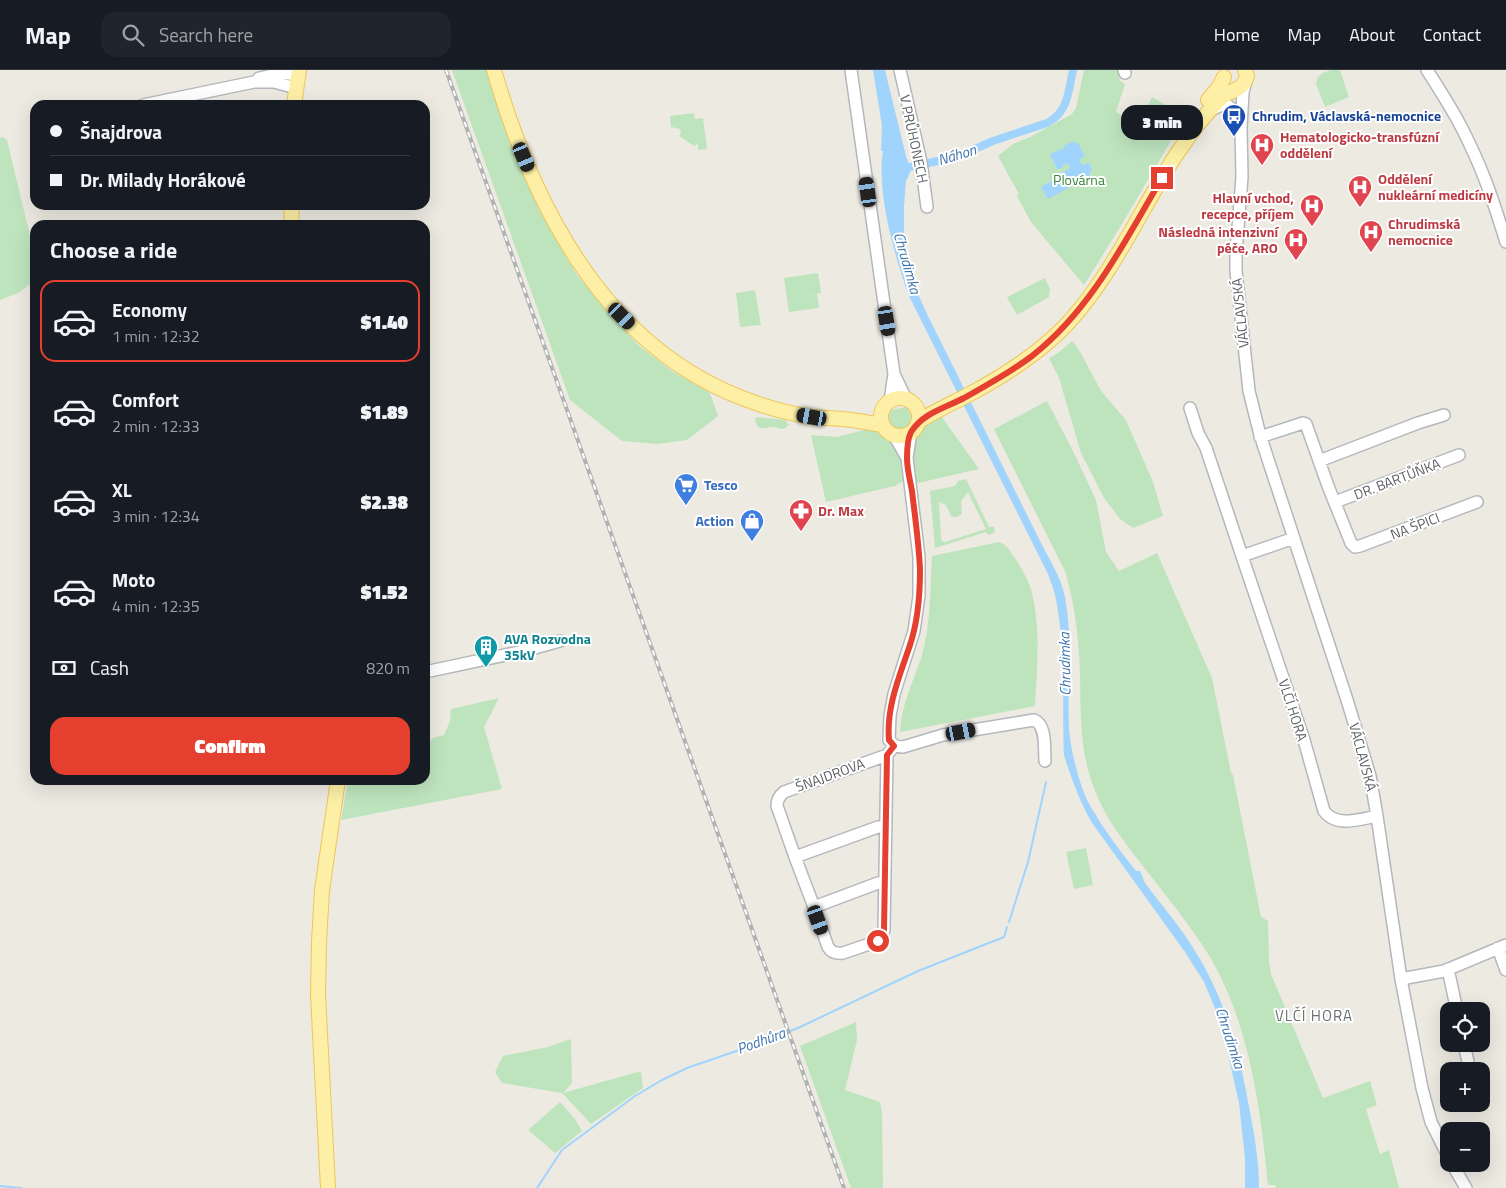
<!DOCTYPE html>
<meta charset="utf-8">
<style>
:root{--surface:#171b24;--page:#20242c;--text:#f1f3f6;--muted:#9ea1a6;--line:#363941;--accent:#e53f2f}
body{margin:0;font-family:"Titillium Web",sans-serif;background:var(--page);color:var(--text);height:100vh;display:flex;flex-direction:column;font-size:19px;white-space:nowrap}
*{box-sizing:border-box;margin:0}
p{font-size:16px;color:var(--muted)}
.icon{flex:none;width:28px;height:28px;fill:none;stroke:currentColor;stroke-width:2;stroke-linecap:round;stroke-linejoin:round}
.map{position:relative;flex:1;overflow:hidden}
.sheet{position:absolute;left:30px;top:150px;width:400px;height:565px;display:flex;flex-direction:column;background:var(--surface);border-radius:15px;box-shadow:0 5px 20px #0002}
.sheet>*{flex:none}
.hud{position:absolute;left:30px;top:30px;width:400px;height:110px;border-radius:15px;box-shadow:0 5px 20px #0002;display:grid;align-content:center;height:110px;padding:0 20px;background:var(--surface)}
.tools{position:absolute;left:1440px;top:932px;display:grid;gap:10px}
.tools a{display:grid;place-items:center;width:50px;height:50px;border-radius:10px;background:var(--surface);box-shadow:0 5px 20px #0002;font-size:25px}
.end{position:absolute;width:22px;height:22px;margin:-11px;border:6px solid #e53f2f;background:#fff;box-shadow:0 0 0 2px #fff}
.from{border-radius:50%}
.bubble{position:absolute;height:35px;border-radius:15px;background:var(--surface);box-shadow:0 5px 20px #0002;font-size:16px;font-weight:800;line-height:35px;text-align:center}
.car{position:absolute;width:15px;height:30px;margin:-15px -8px;border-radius:6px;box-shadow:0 0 4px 1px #0007;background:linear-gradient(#222 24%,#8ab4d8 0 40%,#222 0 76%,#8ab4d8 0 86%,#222 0)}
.hud b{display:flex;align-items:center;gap:18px;height:48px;font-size:19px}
.hud b+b{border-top:1px solid var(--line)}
.hud i{width:12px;height:12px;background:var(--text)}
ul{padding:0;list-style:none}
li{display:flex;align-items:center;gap:15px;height:82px;margin:0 10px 8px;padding:0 10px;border:2px solid transparent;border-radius:15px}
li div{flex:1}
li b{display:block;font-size:19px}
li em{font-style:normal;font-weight:800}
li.current{border-color:var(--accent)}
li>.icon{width:45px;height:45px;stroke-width:1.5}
h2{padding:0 20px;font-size:22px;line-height:60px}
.pay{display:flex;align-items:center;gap:12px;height:55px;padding:0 20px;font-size:19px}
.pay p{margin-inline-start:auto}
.cta{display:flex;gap:10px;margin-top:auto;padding:10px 20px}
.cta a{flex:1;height:58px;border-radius:15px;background:var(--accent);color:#fff;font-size:20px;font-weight:800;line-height:58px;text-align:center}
header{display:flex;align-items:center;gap:30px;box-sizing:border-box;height:70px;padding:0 25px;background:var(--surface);border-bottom:1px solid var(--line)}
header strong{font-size:24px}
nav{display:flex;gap:28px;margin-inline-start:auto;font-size:18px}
.search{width:350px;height:45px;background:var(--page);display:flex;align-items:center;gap:12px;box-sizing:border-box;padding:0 18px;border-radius:15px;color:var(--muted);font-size:19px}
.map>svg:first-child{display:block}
</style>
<header>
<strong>Map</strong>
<div class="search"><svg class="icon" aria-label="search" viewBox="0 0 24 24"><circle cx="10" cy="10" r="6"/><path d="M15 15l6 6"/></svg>Search here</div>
<nav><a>Home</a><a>Map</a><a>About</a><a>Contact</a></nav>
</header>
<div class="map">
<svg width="1506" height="1118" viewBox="0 0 1506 1118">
<rect width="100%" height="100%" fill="#edeae2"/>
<!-- green -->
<path fill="#bee4be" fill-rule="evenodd" d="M452,0H489L497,34L539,140L577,205L638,275L672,301L710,323L718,346L687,370L658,374L622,371L570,330Z
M1084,0H1118L1120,11L1125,14L1116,42L1138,54L1152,27L1185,47L1122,154L1084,215L1031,152L1017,126L1019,124L998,86L1013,74L1030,67L1072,44L1076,38Z
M1331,0H1340L1349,27L1325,37L1316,14C1317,4 1323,3 1331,0Z
M694,43L695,49L703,48L707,79L698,80V74L694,76L679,66L681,64L680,59L671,57L670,46Z
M3,67L7,70L35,186V211L18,223L0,230V68Z
M818,203L821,223L798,227L817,224L819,238L789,242L784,208Z
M1045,208L1050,219L1049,227L1017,245L1007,227Z
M755,220L761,255L740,257L736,223Z
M1072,271L1078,278L1101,321L1126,350L1153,412L1163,446L1133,458L1120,449L1104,428L1081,383L1059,308L1049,288L1058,283Z
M1047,331L1073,381L1096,430L1106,482L1119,501L1157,483L1212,608L1231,703L1233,705L1261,847L1268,851L1269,892L1271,904L1323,1028L1370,1011L1377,1035L1366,1039L1380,1084L1389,1080L1399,1118H1275L1276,1115H1268C1260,1034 1248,942 1201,873C1182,845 1160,818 1139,791C1122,769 1105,747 1095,721C1079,679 1081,649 1080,605C1079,570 1075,534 1065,501L994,359Z
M906,337L911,345L910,354L902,359L893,357L888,349L891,340Z
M939,343L979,399L918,413L915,411C910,372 904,367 939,343Z
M757,347L785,350L789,355C781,361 783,359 774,357C766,356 757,364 755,349Z
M879,358C893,369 911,394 902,412L895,416L826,432L811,365L837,367L868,359Z
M966,409L989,457H994L995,462L989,465L986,462L935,478L930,421L955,416L958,411ZM968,422L986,459L945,472L942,471L941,469L939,432L946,435L951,446C955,448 960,447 962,443L961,431Z
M999,472C1007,474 1010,482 1015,488C1022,499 1029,511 1032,523C1041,560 1037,599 1035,636L900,662C901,635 914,610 922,585C931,553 930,518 932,486Z
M499,628L484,657L502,719L341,750L348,710H425V671L429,672L433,668L444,665L450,651L451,639Z
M1086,778L1093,815L1074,819L1066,782Z
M856,952L857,970L845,1020L880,1032L882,1043L883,1118H851L800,976Z
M571,969L572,1013L563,1023L641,1001L643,1018L591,1054L562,1023L502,1013L495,1002L503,986L548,977Z
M560,1032L575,1049L582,1061L555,1083L528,1060Z"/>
<!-- water -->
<path fill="#a1d4fd" d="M873,0H885L906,86L909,94L913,96L906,111L904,137V171L910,206L927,244L1040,471C1049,489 1061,507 1065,527C1073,570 1067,615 1069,659C1071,682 1080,720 1092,739C1105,761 1120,781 1136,801H1140L1145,813C1162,836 1181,857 1195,881C1226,930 1240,985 1250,1042C1255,1068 1259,1092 1259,1118H1245V1089L1239,1033L1221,953L1204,912L1185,882L1092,753C1080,732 1071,708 1064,685C1062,634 1066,580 1056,530C1055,521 1051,513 1048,504L909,226C895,188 876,122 883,81H881L882,56Z
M1073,71L1075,73H1078L1085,86L1079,90L1083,95L1089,93L1092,99L1090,102V106L1076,114L1073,111L1070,112L1072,116L1048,129L1041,117L1060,107V104L1070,98L1069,95L1066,93L1060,99H1057L1050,84L1056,81L1063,79L1064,76Z"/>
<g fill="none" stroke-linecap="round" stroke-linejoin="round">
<!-- stream -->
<path stroke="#a1d4fd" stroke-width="2" d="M1009,852L1028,792L1046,712
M0,1116L22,1118
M537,1118L562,1080L635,1026L662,1010L687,998L751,976L798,958L918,901L1004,867L1007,857"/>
<!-- canal -->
<path stroke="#a1d4fd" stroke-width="8" d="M1050,51C1068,42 1069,18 1073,0
M1017,63L1047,53
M905,98L957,87L993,71L1014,64"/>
<!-- minor casing -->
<g stroke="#b4b7bc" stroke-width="14">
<path id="minor" d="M851,0L894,304L890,331
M900,0L921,92L927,137
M1124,0L1125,3
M1427,0C1443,25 1459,50 1471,77C1486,108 1496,140 1506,172
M259,8L282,3L298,5
M1246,11L1243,22L1241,58L1242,107L1236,182V201L1249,321L1260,365L1348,633L1370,706L1377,746L1401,909L1422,1018L1431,1052L1449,1088
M143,35L254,12H274L296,18
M1210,41C1231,28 1232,38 1241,56
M895,306L906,329
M1190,338L1198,363L1206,378L1242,486
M911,362L907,388L919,487V526L914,561L894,624L890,646L889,670L895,676L903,677L943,665L1034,650C1047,655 1044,679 1045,691
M894,365L907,388
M1260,367L1303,353L1306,354L1328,416L1351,473L1355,477L1360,476L1477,432
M1319,391L1418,353L1444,345
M1335,432L1459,385
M1294,468L1242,486L1304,670L1324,741C1336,758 1360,749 1377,746
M425,602L524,581L560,571
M795,787L777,736C777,730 779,726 784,722L887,685
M885,813H878L814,837L795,787L878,757H886
M814,837L828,877C831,882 836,884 843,883L878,871L882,866L884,860L887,685L894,676
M1498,878L1506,900
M1448,899L1457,941
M1401,909L1444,901L1506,875
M1464,974L1470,1001
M1452,1094L1466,1118"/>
</g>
<!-- major casing -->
<g stroke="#eec559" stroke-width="16">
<path id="major" d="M494,0C534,139 608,282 753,332C772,339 792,344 812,347C822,348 832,348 842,349C856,350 870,353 883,355
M1208,30L1219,17L1224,7
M294,35L299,0
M291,135L292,155
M881 347a19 19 0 1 1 38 0a19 19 0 1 1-38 0Z
M918,352C934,341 951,334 968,325C1005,305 1040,283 1069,252C1130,185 1157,92 1222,27C1232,19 1243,21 1247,6L1245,0
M328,1118L318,925L319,872L322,820L338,710"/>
</g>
<!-- minor -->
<use href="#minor" stroke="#fff" stroke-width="11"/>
<!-- major -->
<use href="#major" stroke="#fdf0a6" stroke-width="14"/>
<!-- rail casing -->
<g stroke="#b1b2b2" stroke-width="4">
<path id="rail" d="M446,0L844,1118"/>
</g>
<!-- rail -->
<use href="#rail" stroke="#fff" stroke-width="2" stroke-dasharray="5.5" stroke-linecap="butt"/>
</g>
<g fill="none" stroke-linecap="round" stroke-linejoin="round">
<!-- route -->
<path stroke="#e53f2f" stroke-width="6" d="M878,871L882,866L884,860L887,685L894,676L889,670C886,637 900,605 910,575C918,551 920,525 920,500C919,474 915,447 912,421C910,410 907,399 907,388C907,381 908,368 911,362C923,343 945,338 964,328C987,315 1011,302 1032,286C1091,240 1125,171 1162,108"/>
</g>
<!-- icons -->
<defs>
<g id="bus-pin" transform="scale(1.25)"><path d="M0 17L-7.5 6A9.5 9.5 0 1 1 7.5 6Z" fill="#1a4fb4" stroke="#fff"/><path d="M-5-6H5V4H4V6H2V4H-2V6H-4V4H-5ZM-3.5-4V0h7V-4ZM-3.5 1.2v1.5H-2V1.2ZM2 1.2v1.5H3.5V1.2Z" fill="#fff"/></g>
<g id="hospital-pin" transform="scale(1.25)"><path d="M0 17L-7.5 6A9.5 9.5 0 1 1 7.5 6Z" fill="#e0444e" stroke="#fff"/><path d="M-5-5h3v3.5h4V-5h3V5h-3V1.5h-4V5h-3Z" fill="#fff"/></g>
<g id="supermarket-pin" transform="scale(1.25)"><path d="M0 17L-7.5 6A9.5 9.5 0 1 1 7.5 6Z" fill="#3f7fe0" stroke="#fff"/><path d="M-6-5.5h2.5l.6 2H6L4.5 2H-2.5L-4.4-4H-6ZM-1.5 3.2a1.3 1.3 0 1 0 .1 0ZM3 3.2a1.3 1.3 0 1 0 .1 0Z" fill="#fff"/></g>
<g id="pharmacy-pin" transform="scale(1.25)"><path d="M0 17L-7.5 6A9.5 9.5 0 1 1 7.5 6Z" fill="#e0444e" stroke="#fff"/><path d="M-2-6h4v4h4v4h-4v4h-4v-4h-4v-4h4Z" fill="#fff"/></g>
<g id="shop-pin" transform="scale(1.25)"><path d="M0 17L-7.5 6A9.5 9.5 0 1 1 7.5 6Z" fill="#3f7fe0" stroke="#fff"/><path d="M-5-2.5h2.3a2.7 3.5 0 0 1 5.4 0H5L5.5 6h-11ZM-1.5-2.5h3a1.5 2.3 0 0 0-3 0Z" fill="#fff"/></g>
<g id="building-pin" transform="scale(1.25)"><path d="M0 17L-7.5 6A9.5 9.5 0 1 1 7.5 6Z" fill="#0f9aa8" stroke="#fff"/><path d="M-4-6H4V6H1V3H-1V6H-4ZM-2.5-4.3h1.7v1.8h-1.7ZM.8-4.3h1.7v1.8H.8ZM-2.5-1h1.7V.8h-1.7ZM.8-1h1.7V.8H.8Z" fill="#fff"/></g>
</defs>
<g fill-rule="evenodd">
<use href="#bus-pin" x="1234" y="46"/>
<use href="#hospital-pin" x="1262" y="75"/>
<use href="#hospital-pin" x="1360" y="117"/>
<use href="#hospital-pin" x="1312" y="136"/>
<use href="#hospital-pin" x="1371" y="162"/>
<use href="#hospital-pin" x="1296" y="170"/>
<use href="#supermarket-pin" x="686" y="415"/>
<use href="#pharmacy-pin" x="801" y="441"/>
<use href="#shop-pin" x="752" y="451"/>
<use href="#building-pin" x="486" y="577"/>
</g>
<g text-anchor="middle" stroke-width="4" stroke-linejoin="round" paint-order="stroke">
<!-- transit labels -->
<g font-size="14" font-weight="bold" fill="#164399" stroke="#fff" text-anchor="start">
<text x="1252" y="51">Chrudim, Václavská-nemocnice</text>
</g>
<!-- health labels -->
<g font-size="14" font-weight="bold" fill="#be3a42" stroke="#fff" text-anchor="start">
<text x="1280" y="72">Hematologicko-transfúzní<tspan x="1280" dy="16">oddělení</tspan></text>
<text x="1378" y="114">Oddělení<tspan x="1378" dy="16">nukleární medicíny</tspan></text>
<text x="1294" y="133" text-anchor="end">Hlavní vchod,<tspan x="1294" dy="16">recepce, příjem</tspan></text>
<text x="1388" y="159">Chrudimská<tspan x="1388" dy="16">nemocnice</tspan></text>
<text x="1278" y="167" text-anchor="end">Následná intenzivní<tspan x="1278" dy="16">péče, ARO</tspan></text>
<text x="818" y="446">Dr. Max</text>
</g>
<!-- street labels -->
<g font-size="14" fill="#5a5e62" stroke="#fff">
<text transform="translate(914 69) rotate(78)" y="5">V PRŮHONECH</text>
<text transform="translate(1240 243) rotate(-96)" y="5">VÁCLAVSKÁ</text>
<text transform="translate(1397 409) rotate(-21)" y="5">DR. BARTŮŇKA</text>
<text transform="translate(1415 456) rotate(-21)" y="5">NA ŠPICI</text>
<text transform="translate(1293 640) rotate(72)" y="5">VLČÍ HORA</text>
<text transform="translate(1363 687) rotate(75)" y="5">VÁCLAVSKÁ</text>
<text transform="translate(830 705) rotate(-20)" y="5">ŠNAJDROVA</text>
</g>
<!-- park labels -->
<g font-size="14" fill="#37843b" stroke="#fff">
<text x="1079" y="115">Plovárna</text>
</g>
<!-- shop labels -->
<g font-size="14" font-weight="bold" fill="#366cbe" stroke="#fff" text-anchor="start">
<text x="704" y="420">Tesco</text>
<text x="734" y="456" text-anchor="end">Action</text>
</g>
<!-- culture labels -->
<g font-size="14" font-weight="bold" fill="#0d838f" stroke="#fff" text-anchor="start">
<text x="504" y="574">AVA Rozvodna<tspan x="504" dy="16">35kV</tspan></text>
</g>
<!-- water labels -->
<g font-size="15" font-style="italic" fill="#4075ae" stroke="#fff">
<text transform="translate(957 85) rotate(-17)" y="5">Náhon</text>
<text transform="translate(907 193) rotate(74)" y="5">Chrudimka</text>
<text transform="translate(1065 594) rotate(-91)" y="5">Chrudimka</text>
<text transform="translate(1230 968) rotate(72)" y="5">Chrudimka</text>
<text transform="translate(761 971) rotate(-20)" y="5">Podhůra</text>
</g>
<!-- neighbourhood labels -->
<g font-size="15" letter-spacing="1" fill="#6b7074" stroke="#fff">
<text x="1314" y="951">VLČÍ HORA</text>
</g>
</g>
</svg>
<div class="tools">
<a><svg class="icon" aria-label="locate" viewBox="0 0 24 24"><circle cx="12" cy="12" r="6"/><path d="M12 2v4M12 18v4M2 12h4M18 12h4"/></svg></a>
<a>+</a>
<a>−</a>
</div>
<i class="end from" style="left:878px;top:871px"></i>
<i class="end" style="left:1162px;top:108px"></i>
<div class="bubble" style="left:1121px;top:35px;width:82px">3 min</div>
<i class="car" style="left:524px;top:87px;rotate:157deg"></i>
<i class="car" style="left:868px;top:122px;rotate:352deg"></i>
<i class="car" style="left:622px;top:246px;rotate:135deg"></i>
<i class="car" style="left:887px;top:251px;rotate:171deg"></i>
<i class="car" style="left:812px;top:347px;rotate:280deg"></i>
<i class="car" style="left:961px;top:662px;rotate:79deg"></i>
<i class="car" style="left:818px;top:850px;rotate:160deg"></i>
<div class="hud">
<b><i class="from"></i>Šnajdrova</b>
<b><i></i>Dr. Milady Horákové</b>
</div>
<section class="sheet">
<h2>Choose a ride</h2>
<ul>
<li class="current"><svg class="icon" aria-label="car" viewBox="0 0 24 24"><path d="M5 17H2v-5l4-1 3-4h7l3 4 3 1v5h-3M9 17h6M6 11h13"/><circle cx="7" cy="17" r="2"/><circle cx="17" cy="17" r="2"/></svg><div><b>Economy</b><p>1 min · 12:32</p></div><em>$1.40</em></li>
<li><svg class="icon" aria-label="car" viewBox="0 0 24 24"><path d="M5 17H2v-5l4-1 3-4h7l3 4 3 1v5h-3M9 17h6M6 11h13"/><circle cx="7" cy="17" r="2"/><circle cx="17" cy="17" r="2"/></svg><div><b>Comfort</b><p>2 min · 12:33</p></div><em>$1.89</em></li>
<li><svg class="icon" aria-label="car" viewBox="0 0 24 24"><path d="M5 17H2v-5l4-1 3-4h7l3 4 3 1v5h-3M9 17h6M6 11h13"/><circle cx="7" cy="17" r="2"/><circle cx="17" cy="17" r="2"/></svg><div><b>XL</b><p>3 min · 12:34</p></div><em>$2.38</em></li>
<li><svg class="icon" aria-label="car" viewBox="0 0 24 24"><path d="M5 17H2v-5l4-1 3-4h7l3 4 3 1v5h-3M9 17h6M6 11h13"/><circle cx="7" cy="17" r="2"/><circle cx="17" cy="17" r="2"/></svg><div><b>Moto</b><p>4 min · 12:35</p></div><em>$1.52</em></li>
</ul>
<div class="pay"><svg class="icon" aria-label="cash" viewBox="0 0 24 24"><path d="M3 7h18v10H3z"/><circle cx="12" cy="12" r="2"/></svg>Cash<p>820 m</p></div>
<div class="cta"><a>Confirm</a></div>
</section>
</div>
